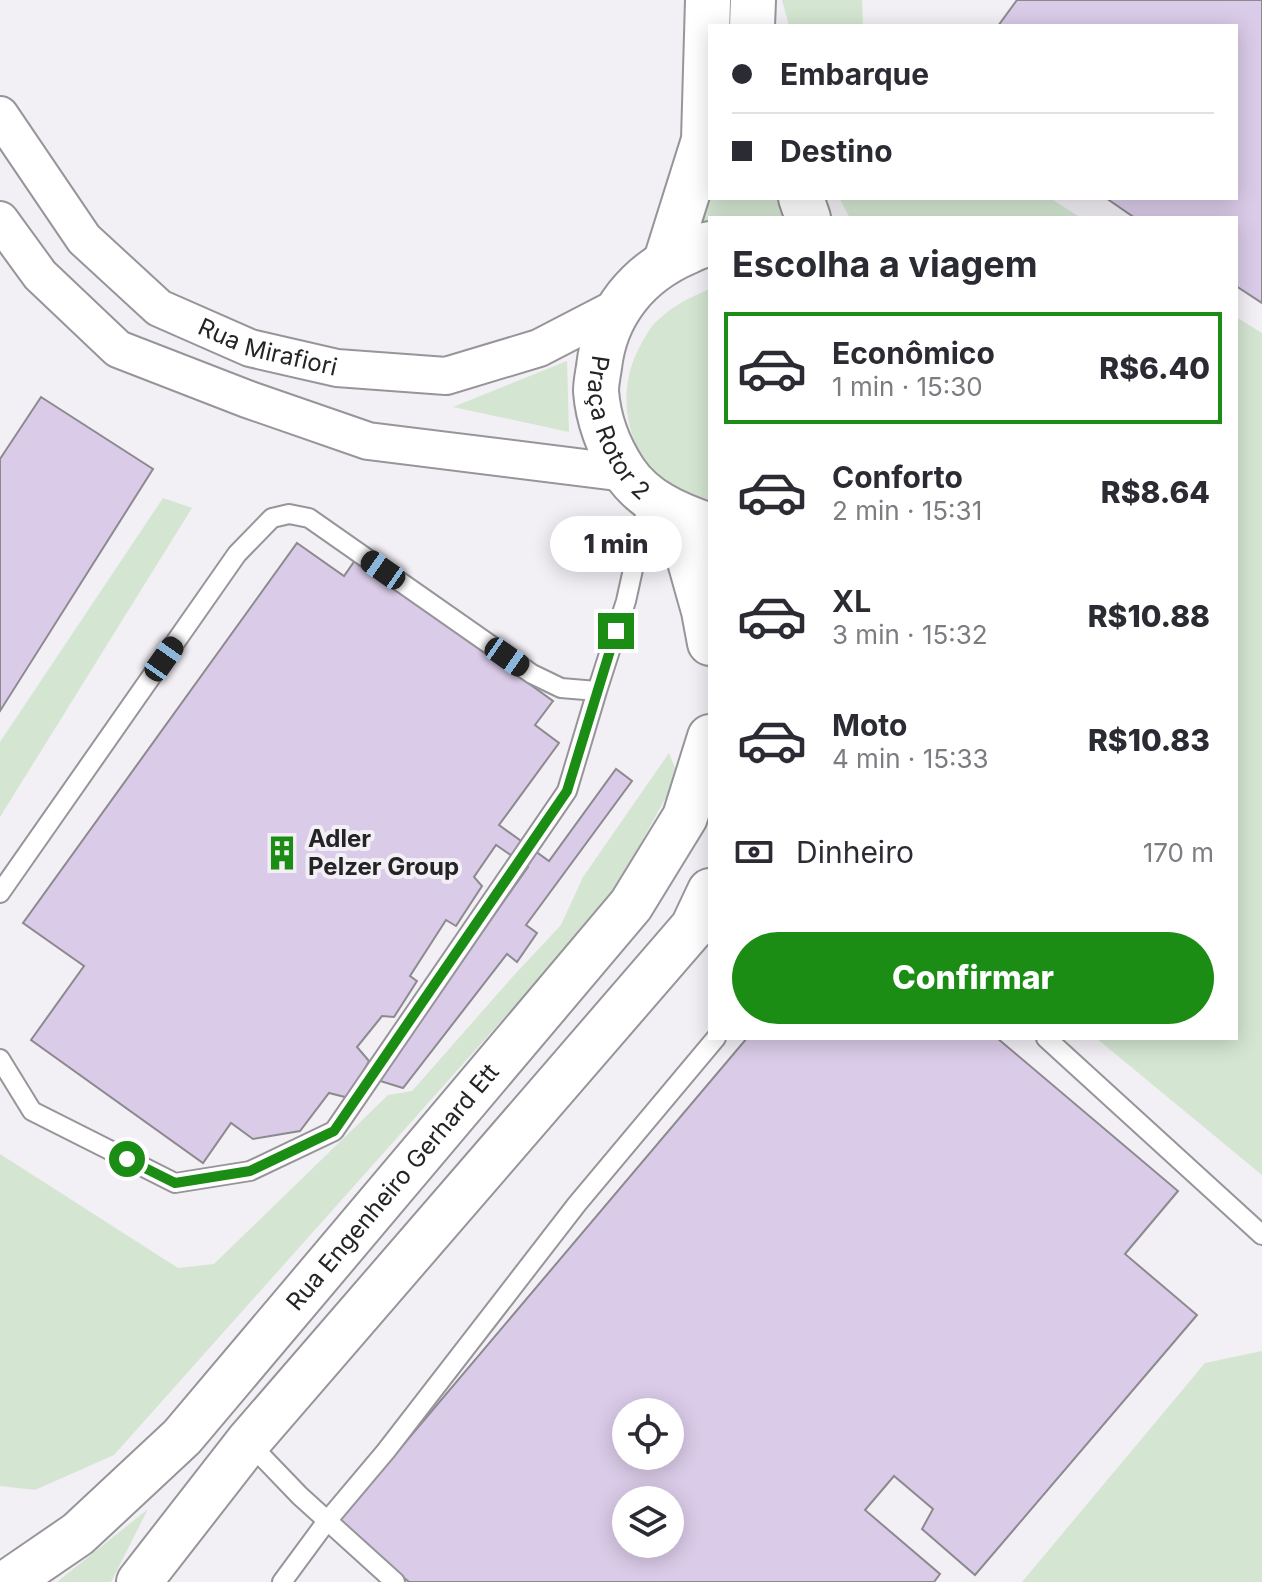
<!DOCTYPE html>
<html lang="pt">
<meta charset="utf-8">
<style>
:root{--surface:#fff;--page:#f7f7f7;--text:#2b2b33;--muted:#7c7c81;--line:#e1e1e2;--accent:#1b8d14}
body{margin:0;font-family:Inter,sans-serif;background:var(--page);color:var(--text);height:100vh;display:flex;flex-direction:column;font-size:30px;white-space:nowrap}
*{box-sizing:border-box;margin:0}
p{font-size:26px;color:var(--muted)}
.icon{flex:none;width:44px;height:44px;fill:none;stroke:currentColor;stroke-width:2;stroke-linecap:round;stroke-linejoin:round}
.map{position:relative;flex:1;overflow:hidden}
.drawer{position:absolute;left:708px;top:216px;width:530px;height:824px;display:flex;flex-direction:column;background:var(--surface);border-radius:0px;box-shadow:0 4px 20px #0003}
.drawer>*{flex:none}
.hud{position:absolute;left:708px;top:24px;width:530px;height:176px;border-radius:0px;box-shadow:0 4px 20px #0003;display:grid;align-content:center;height:176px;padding:0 24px;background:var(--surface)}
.tools{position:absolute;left:612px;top:1398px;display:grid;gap:16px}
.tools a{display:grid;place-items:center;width:72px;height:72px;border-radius:50%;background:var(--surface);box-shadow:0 4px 20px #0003;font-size:40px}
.end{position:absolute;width:36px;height:36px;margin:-18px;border:10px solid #1b8d14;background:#fff;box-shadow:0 0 0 4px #fff}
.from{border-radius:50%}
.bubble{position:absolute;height:56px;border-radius:28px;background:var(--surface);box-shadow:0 4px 20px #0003;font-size:26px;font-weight:800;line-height:56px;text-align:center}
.car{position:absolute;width:24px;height:48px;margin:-24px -12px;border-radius:10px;box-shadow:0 0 6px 2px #0007;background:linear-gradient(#222 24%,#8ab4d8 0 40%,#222 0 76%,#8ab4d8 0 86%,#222 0)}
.hud b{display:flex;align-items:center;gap:28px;height:76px;font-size:30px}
.hud b+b{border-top:2px solid var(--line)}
.hud i{width:20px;height:20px;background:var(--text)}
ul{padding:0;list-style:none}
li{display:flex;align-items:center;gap:24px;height:112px;margin:0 16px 12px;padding:0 8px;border:4px solid transparent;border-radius:0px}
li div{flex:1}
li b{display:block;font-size:30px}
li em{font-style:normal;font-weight:800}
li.on{border-color:var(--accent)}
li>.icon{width:72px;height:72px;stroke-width:1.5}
h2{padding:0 24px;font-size:36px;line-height:96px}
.pay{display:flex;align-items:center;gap:20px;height:88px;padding:0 24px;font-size:30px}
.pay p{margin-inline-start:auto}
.primary-button{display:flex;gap:16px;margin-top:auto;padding:16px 24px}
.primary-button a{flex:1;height:92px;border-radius:48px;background:var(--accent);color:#fff;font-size:32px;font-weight:800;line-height:92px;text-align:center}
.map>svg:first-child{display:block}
</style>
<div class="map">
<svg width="1262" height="1582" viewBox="0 0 1262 1582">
<rect width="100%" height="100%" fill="#f2eff5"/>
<!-- green -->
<path fill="#d4e6d2" d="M782,0H862L863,26H789Z
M710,183V198H778L784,216L757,218H710V222L697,223Z
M839,198H1050L1081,218H850Z
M710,289V510C699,505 686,501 676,494C629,460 612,398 640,346C644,339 648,331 653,325C672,306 686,299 710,289Z
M1236,317L1262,333V1175L1096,1038H1236Z
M567,361L569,432L453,407Z
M163,498L192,508L0,817V742Z
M669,753L678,775L611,898L114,1455L35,1490L0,1486V1154L178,1268L214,1264L388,1095L412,1091L516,973L561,925L583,877Z
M1262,1351V1582H1022L1205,1363Z
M148,1509L111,1582H57Z"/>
<!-- building -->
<path fill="#dacbe8" stroke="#8c898f" stroke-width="2" fill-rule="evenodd" d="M1017,0H1262V303L1236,286V218H1135L1106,198H1236V26H998Z
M41,397L153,469L0,711V459Z
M297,543L344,576L356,559L553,701L535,725L559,743L499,825L549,861L616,769L632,781L526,925L537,933L517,962L507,954L403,1088L377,1080L528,867L496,845L474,877L482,886L456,926L446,920L410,976L417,981L394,1017L382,1016L357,1047L369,1061L349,1098L329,1093L300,1131L253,1139L231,1123L203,1163L31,1040L84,966L23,923Z
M747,1038H997L1178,1191L1125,1254L1197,1315L975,1575L922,1529L933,1509L894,1476L865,1510L940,1574L934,1582H409L338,1522ZM626,1412H670V1456H626ZM626,1500H670V1544H626Z"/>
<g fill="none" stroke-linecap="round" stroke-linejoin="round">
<!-- service casing -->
<g stroke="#97959a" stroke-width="22">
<path id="service" d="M0,893L237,554L272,518L289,514L309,518L532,674L561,688L597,691L626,601L649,497
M1046,1038L1262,1235
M0,1059L32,1111L175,1183L250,1171L334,1131L567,791L597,691
M248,1442L300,1496L395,1582
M282,1582L327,1521L386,1451L577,1204L716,1038"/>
</g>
<!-- minor casing -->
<g stroke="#97959a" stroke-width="40">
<g id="minor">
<path id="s1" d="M0,115L84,239L159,308L250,348L337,368L446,376L539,348L620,306"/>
<path d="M0,220L40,275L118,349L247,399L368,441L625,473"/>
</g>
</g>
<!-- secondary casing -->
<g stroke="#97959a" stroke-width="48">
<g id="secondary">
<path d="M752,26L753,0"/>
<path d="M801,198L808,218"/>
<path id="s2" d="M710,244C702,245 695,248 687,252C638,273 605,313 599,367C598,374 596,383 596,391C598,419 609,448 624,471C644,501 677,515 710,526"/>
<path d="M666,261L704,140L708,0"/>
<path d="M677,515L704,611L710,643"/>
<path id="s3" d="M8,1582L78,1534L182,1437L631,905L685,817L710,737"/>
<path d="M139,1582L248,1442L693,927L710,891"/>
</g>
</g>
<!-- service -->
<use href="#service" stroke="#fff" stroke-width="18"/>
<!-- minor -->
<use href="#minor" stroke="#fff" stroke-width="36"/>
<!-- secondary -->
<use href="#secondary" stroke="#fff" stroke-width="44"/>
</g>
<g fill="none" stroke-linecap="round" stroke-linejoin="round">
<!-- route -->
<path stroke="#1b8d14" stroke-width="10" d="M127,1159L175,1183L250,1171L334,1131L567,791L616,631"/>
</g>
<!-- icons -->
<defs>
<g id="building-bare" transform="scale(2.76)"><path d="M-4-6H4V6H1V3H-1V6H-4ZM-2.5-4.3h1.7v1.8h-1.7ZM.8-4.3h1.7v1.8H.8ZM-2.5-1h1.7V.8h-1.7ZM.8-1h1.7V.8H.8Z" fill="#1b8d14" stroke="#f2eff5" stroke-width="2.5" paint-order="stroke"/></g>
</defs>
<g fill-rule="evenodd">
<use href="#building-bare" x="282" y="853"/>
</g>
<g text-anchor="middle" stroke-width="8" stroke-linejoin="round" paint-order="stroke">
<!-- street labels -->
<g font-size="24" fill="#242325" stroke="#f2eff5">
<text dy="8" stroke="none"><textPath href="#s1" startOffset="368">Rua Mirafiori</textPath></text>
<text dy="8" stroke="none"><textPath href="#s2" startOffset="242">Praça Rotor 2</textPath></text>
<text dy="8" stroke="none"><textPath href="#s3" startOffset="554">Rua Engenheiro Gerhard Ett</textPath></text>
</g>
<!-- poi labels -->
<g font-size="24" font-weight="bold" fill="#242325" stroke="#f2eff5" text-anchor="start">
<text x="308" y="847">Adler<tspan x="308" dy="28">Pelzer Group</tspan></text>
</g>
</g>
</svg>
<div class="tools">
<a><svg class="icon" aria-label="locate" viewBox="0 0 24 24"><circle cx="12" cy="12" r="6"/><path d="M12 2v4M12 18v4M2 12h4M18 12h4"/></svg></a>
<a><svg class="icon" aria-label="layers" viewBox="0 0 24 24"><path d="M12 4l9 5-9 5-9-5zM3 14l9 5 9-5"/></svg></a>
</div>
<i class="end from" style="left:127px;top:1159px"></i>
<i class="end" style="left:616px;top:631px"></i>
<div class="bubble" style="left:550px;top:516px;width:132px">1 min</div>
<i class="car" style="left:383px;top:570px;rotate:305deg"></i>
<i class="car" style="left:507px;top:657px;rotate:125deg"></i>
<i class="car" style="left:164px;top:659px;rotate:35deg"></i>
<div class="hud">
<b><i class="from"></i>Embarque</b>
<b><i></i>Destino</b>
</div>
<section class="drawer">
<h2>Escolha a viagem</h2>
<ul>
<li class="on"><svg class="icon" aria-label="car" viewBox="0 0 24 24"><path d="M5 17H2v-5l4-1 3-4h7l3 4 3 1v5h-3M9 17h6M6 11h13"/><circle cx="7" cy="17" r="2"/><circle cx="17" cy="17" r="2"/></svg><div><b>Econômico</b><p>1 min · 15:30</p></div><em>R$6.40</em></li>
<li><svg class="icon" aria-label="car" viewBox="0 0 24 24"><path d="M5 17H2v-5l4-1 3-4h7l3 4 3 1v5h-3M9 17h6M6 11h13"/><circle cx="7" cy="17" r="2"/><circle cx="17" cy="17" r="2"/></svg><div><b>Conforto</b><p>2 min · 15:31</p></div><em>R$8.64</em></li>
<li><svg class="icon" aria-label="car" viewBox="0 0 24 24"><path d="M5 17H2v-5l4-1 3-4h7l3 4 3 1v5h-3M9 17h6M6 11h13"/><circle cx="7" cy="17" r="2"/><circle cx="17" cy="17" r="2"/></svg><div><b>XL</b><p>3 min · 15:32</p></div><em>R$10.88</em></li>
<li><svg class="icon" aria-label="car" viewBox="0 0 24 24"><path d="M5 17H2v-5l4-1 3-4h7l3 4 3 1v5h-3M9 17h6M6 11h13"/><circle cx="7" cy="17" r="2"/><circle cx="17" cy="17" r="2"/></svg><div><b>Moto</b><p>4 min · 15:33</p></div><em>R$10.83</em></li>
</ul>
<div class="pay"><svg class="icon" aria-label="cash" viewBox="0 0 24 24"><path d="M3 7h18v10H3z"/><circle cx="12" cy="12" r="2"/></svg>Dinheiro<p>170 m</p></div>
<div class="primary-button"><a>Confirmar</a></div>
</section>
</div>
